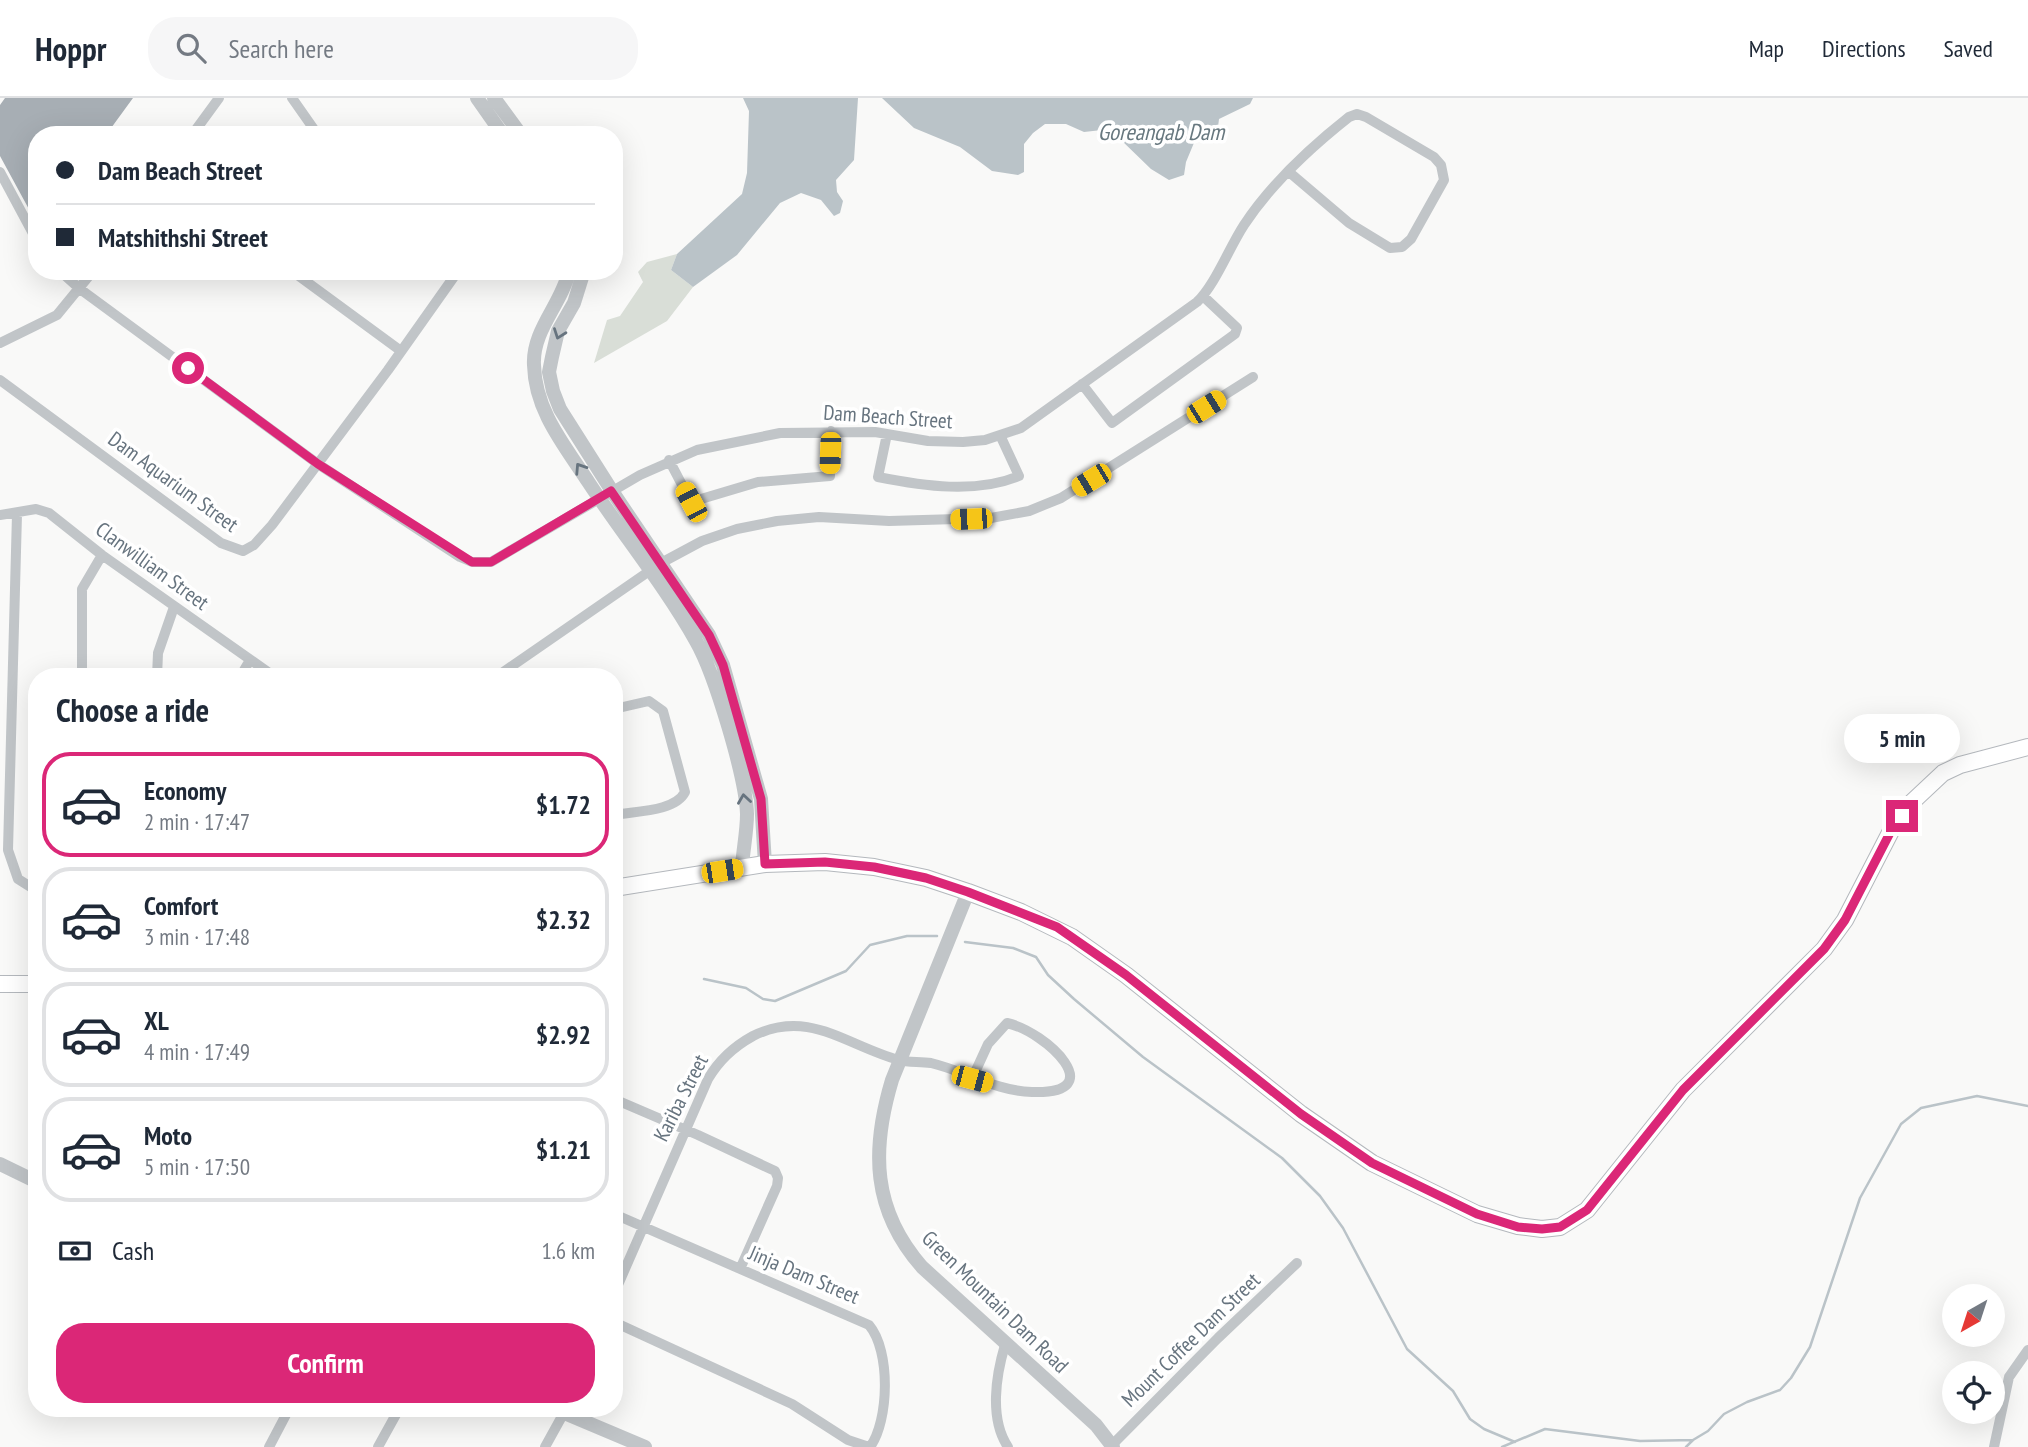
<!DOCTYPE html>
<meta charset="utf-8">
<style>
:root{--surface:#fff;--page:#f6f6f7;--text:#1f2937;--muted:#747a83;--line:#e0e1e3;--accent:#db2777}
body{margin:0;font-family:"PT Sans Narrow",sans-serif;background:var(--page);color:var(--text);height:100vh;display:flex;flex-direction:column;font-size:26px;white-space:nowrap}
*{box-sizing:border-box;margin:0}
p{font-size:23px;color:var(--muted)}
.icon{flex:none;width:38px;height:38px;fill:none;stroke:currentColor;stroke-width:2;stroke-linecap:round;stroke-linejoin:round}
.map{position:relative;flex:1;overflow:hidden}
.sheet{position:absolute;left:28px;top:570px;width:595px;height:749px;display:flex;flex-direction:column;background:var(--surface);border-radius:28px;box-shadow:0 7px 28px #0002}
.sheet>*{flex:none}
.hud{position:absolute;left:28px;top:28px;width:595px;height:154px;border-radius:28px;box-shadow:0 7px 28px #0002;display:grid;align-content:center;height:154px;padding:0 28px;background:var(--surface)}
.needle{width:46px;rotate:219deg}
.fabs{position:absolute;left:1942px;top:1186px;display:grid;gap:14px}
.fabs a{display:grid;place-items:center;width:63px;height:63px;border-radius:50%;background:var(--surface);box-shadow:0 7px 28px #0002;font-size:35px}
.end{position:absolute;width:32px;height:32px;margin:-16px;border:9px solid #db2777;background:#fff;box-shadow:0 0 0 4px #fff}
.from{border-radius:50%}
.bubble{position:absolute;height:49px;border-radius:24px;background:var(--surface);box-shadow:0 7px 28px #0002;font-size:23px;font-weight:600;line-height:49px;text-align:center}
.car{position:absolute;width:21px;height:42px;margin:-21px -10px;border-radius:9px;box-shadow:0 0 5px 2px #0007;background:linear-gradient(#f5c518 24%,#345 0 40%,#f5c518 0 76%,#345 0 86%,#f5c518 0)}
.hud b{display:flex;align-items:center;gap:24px;height:66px;font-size:26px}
.hud b+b{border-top:2px solid var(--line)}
.hud i{width:18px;height:18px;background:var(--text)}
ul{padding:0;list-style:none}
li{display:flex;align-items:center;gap:21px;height:105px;margin:0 14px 10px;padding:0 14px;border:4px solid var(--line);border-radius:28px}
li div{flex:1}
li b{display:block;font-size:26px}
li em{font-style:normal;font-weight:600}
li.on{border-color:var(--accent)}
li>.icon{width:63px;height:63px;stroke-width:1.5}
h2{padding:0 28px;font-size:32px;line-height:84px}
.pay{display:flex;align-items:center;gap:18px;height:77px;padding:0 28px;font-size:26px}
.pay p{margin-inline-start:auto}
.action{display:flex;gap:14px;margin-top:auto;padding:14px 28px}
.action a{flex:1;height:80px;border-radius:28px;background:var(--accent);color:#fff;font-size:28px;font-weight:600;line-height:80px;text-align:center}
header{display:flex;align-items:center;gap:42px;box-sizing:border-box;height:98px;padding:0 35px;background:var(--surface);border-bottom:2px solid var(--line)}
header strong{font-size:33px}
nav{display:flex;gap:38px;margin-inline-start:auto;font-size:24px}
.search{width:490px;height:63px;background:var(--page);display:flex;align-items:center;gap:18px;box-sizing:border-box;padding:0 24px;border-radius:28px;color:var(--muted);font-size:26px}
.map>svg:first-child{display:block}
</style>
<header>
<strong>Hoppr</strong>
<div class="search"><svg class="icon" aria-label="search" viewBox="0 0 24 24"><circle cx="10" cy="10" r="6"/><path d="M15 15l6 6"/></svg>Search here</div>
<nav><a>Map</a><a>Directions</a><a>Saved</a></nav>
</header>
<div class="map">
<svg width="2028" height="1349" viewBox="0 0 2028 1349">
<rect width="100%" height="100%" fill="#f9f9f8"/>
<!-- green -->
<path fill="#d9ded7" d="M677,156L671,172L693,189L667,223L594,265L607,222L620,218L643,184L638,174L647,164Z"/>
<!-- water -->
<path fill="#bac3c8" d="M743,0H858L854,62L836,82L837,94L843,103L840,115L834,118L821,102L801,95L780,105L737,157L693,189L671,172L677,156L742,96L747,75L749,13Z
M882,0H1253L1250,6L1219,21L1217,37L1196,40L1186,64L1184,77L1169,82L1151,71L1120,41L1102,32L1084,34L1066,26H1045L1033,35L1024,46V74L1018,77L992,73L960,49L914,30Z"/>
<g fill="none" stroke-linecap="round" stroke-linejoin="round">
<!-- stream -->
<path stroke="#bac3c8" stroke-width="2.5" d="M965,844L1013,850L1036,859L1048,877L1074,901L1143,959L1282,1060L1320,1098L1343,1130L1407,1251L1453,1293L1470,1321L1484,1331L1515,1344
M704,881L746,890L763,901L775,903L846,873L870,847L907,838H937
M1502,1349L1545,1331L1640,1343L1693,1342L1708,1333L1724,1316L1747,1304L1780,1292L1791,1280L1810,1249L1860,1100L1901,1026L1921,1010L1977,998L2028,1008
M1686,1349L1693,1342"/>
</g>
<!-- building -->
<path fill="#a7aeb4" d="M5,0H133L106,37H37V126L0,58V7Z"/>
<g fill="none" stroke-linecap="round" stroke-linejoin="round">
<!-- secondary casing -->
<g stroke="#b4b8bd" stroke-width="18">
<path id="secondary" d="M614,790L765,766L825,764L874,769L926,780L968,794L1021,814L1072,839L1126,877L1301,1016L1372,1065L1477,1116L1518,1128L1542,1131L1560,1129L1587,1112L1683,992L1824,851L1845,822L1892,731L1911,705L1943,675L1960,667L2028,649
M0,886H37"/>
</g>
<!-- minor -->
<path stroke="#c1c5c8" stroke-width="10" d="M292,0L318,37
M192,37L219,0
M0,74L37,143
M60,173L80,191L318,366L460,459L472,464H491L640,377L697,352L780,335L875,334L928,343L963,344L985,342L1021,330L1197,204C1215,187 1229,150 1244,127C1271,86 1311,49 1349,19L1357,16L1366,19L1434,59L1441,67L1444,82L1411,141L1402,149L1390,150L1349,125L1289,74
M292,173L401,253
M0,245L57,217L93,173
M0,282L221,445L243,453L254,447L272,427L388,272L458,173
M1082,286L1112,325L1235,236L1237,230L1203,198
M887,336L878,379C923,388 976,396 1019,378L1000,337
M669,362L691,404L758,384L830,378L831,333
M17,416L8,752L18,781L37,793
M0,417L36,411L49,415L102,457L275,579
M82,579V491L102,457
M157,579L158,555L174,509
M240,579L250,562
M496,579L661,465L702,443L737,431L777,423L819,419L889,423L991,420L1029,413L1061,400L1253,279
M614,611L649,603L663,613L685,694C675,714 634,713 614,717
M614,1001L698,1037L775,1073L778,1080L777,1088L740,1171
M614,1116L869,1227C891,1253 889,1323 870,1349
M614,1196L708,981C719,962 733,949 753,938C809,910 847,948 899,962C909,965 920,963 931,965C965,973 996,993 1032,994C1112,997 1047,934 1007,925L988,946L972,981
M614,1224L792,1306L848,1342L869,1349
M1005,1247C996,1277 989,1321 1008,1349
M269,1349L289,1311
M378,1349L399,1311
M545,1349L566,1311
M1110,1349L1218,1240L1297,1165
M1994,1349L2009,1279L2028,1252"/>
<!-- tertiary -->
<path stroke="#c1c5c8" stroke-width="14" d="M477,0L503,37
M494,0L521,37
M569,173C562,206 532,232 534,267C535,313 565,348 589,385C624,438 665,488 696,543C715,576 746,680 747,716C747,734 743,752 742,769
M584,173L574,205L558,233L552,259L549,274L553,293L560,311L612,393L709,537L723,567L761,701L765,766
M968,794L892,982C871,1052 872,1112 922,1169L1096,1327L1113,1349
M0,1066L37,1084
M555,1311L645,1349"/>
<!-- secondary -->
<use href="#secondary" stroke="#fff" stroke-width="16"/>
</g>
<!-- one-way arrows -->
<defs><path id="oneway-chevron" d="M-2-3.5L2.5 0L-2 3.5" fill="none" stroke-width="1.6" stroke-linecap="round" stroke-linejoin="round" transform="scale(1.75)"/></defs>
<g stroke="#67747f">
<use href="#oneway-chevron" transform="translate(559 236) rotate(110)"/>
<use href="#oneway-chevron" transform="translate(580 370) rotate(-123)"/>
<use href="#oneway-chevron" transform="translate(744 701) rotate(-98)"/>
</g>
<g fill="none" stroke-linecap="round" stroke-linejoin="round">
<!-- route -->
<path stroke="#db2777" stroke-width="9" d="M188,270L318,366L472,464H491L611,393L709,537L723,567L761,701L765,766L825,764L874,769L926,780L968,794L1057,829L1126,877L1301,1016L1372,1065L1477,1116L1518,1129L1542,1131L1560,1129L1587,1112L1683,992L1824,851L1845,822L1892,731L1902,718"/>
</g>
<g text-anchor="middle" stroke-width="7" stroke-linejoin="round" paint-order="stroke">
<!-- street labels -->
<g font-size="21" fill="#67747f" stroke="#fff">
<text transform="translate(888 319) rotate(4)" y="7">Dam Beach Street</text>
<text transform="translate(173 384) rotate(36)" y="7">Dam Aquarium Street</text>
<text transform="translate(152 468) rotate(36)" y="7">Clanwilliam Street</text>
<text transform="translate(681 1000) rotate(-63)" y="7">Kariba Street</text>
<text transform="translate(804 1177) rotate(23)" y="7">Jinja Dam Street</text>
<text transform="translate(995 1204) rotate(44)" y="7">Green Mountain Dam Road</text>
<text transform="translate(1191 1242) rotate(-44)" y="7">Mount Coffee Dam Street</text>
</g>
<!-- water labels -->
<g font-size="23" font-style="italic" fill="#68787f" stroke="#fff">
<text x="1161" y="42">Goreangab Dam</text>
</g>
</g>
</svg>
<div class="fabs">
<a><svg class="needle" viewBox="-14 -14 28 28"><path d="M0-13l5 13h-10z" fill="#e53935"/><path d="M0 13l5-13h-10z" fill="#747a83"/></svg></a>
<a><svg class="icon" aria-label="locate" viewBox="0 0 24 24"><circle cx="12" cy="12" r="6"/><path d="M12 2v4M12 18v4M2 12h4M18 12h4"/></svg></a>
</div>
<i class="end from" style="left:188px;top:270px"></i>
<i class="end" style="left:1902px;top:718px"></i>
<div class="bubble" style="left:1844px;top:616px;width:116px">5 min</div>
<i class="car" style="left:1206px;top:309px;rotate:58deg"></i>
<i class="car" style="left:830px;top:355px;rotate:182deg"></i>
<i class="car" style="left:1091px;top:382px;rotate:239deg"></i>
<i class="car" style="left:691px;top:404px;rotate:332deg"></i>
<i class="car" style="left:971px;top:421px;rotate:268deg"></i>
<i class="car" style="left:722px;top:773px;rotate:81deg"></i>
<i class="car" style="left:972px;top:981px;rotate:105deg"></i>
<div class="hud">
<b><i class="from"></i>Dam Beach Street</b>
<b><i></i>Matshithshi Street</b>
</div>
<section class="sheet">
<h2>Choose a ride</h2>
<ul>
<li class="on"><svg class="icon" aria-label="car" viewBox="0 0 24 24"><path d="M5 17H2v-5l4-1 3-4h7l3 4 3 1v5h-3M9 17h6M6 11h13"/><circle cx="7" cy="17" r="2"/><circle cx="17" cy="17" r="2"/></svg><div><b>Economy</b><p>2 min · 17:47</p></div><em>$1.72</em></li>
<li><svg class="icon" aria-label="car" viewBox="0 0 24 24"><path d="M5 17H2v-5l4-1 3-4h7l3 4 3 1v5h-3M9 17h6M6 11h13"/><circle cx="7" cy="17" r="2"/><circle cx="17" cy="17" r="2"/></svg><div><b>Comfort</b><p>3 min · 17:48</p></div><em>$2.32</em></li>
<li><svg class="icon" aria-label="car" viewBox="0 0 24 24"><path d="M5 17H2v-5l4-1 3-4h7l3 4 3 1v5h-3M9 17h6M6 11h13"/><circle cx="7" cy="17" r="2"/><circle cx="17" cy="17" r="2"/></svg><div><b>XL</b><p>4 min · 17:49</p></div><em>$2.92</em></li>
<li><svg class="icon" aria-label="car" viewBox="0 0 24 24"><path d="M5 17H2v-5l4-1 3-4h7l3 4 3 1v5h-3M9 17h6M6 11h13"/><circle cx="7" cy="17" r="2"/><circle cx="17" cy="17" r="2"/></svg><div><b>Moto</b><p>5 min · 17:50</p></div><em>$1.21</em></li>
</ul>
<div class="pay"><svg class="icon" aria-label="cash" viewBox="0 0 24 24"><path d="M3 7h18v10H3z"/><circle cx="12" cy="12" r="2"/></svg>Cash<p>1.6 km</p></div>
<div class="action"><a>Confirm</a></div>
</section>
</div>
